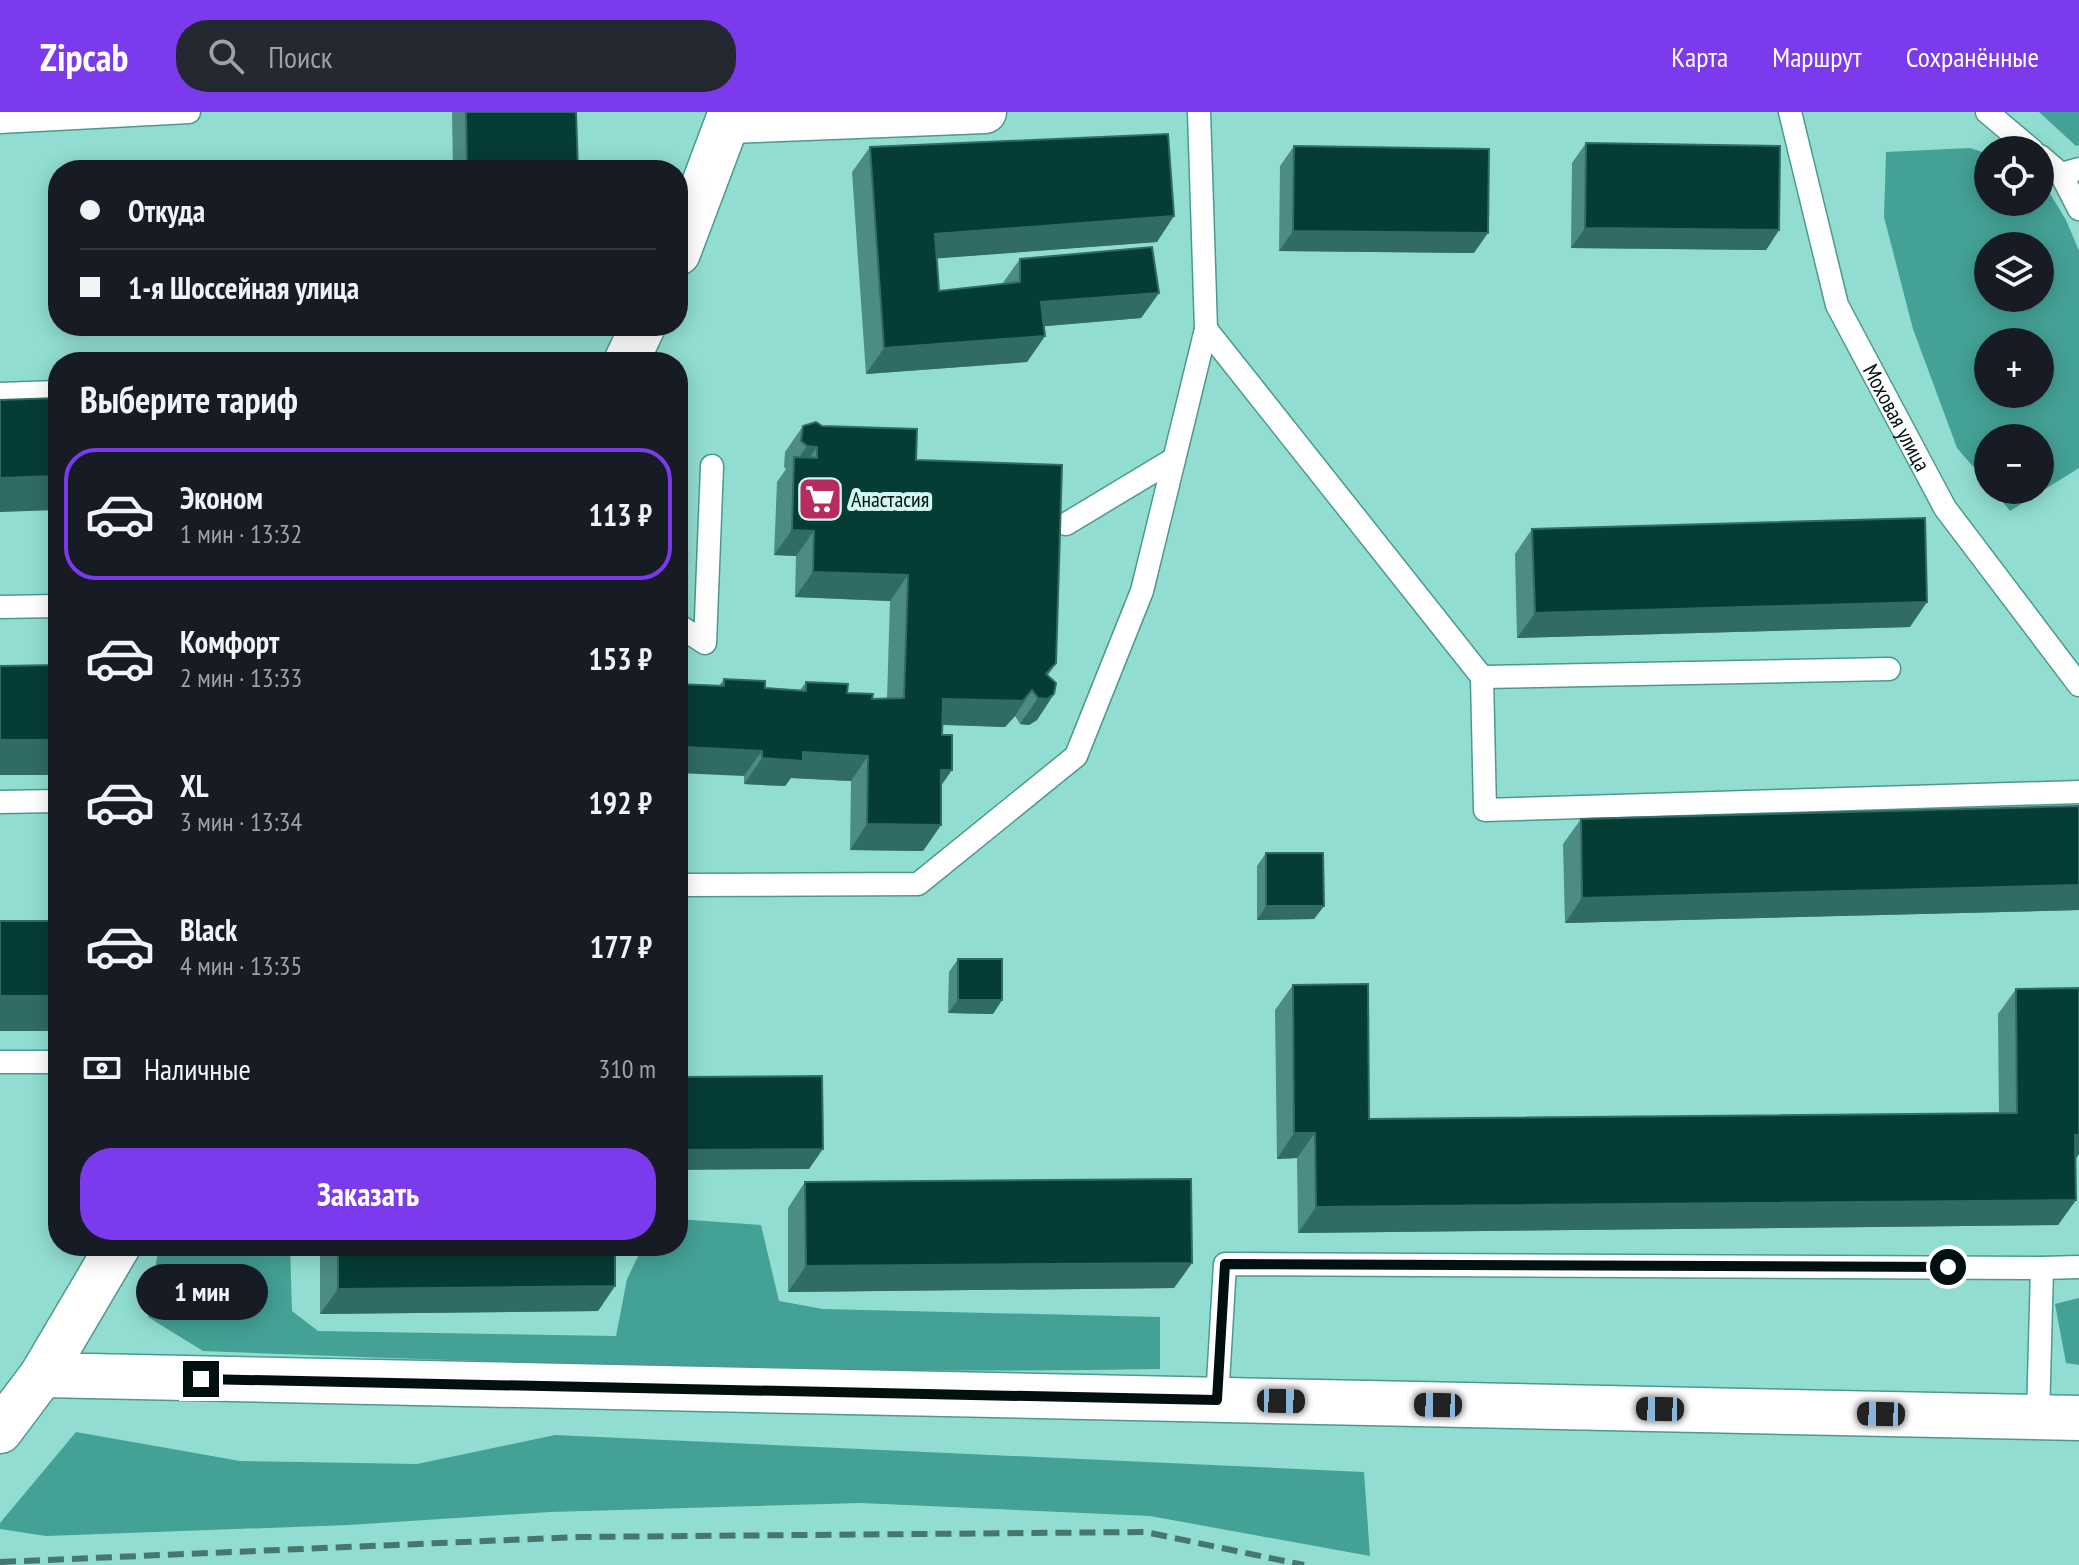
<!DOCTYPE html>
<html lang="ru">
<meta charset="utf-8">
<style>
:root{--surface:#171b24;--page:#242831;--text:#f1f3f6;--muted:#9ea1a6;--line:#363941;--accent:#7c3aed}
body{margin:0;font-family:"PT Sans Narrow",sans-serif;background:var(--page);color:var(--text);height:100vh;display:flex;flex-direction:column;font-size:30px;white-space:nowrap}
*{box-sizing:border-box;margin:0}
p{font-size:26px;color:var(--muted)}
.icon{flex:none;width:44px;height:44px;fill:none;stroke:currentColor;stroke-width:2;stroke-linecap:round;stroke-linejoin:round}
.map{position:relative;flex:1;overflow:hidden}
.sheet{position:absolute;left:48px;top:240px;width:640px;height:904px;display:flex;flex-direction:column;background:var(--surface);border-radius:32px;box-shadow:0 4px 20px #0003}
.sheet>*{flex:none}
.hud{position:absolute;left:48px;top:48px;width:640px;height:176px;border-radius:32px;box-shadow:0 4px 20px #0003;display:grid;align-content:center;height:176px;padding:0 32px;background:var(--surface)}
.controls{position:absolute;left:1974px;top:24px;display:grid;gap:16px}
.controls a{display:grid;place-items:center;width:80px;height:80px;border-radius:50%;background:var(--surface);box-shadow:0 4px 20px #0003;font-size:40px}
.end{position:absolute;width:36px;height:36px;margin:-18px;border:10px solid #00100e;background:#fff;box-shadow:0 0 0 4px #fff}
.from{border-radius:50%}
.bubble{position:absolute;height:56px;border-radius:28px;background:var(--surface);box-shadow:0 4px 20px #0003;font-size:26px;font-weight:700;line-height:56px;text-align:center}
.car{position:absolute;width:24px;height:48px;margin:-24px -12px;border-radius:10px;box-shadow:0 0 6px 2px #0007;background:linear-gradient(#222 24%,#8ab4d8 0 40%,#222 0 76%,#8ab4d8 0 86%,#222 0)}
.hud b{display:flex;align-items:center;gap:28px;height:76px;font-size:30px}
.hud b+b{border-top:2px solid var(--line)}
.hud i{width:20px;height:20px;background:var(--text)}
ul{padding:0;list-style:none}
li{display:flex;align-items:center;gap:24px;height:132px;margin:0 16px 12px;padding:0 16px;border:4px solid transparent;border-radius:32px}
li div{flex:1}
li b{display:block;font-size:30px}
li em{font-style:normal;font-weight:700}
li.active{border-color:var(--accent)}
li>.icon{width:72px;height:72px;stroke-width:1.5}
h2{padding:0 32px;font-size:36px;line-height:96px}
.pay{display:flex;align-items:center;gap:20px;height:88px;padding:0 32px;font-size:30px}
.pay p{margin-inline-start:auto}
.primary-button{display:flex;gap:16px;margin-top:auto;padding:16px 32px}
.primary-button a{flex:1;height:92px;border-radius:32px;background:var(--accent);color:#fff;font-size:32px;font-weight:700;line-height:92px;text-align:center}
header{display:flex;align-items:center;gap:48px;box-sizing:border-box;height:112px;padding:0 40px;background:var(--accent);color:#fff}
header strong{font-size:38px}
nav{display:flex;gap:44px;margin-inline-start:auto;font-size:28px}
.search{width:560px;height:72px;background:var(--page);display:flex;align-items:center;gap:20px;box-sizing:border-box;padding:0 28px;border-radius:32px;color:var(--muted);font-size:30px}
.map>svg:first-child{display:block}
</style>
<header>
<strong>Zipcab</strong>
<div class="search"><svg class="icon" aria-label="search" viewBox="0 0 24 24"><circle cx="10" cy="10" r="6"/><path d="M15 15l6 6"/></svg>Поиск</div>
<nav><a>Карта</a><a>Маршрут</a><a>Сохранённые</a></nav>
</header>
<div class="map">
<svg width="2079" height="1453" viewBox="0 0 2079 1453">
<rect width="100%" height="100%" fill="#91ddd1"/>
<!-- forest -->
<path fill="#44a195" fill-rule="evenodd" d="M2039,0H2079V33L2076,34Z
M1970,36L1988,42V90H2040V65L2066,108L2079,139V356L2010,399L1993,378H2040V326H1988V372L1957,336L1913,217L1884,105L1886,40ZM1988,134H2040V186H1988ZM1988,230H2040V282H1988Z
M678,1107L761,1113L779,1189L823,1197L1160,1205V1257C841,1263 522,1251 203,1239L148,1205L158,1139L161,1134H290L292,1199L318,1219L616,1224L627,1167L643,1134H678Z
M2079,1186V1253L2066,1251L2055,1192Z
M76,1320L240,1349L417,1352L555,1323L1364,1360L1370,1444L1150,1404L861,1391L550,1400L348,1413L46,1424L0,1417V1411Z"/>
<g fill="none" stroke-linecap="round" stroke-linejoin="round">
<!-- service casing -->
<g stroke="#4d998f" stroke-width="25">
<g id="service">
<path id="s1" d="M1790,0L1837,193L1945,396L2079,573"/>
<path d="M1987,0L2032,38"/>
<path d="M0,10L189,0"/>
<path d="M2040,44L2061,62L2079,57"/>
<path d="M2061,62L2079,97"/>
<path d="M1206,217L1482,565L1889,557"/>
<path d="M0,282L58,280"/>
<path d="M1066,412L1174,347"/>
<path d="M0,495L58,494"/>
<path d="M678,513L705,531L712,354"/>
<path d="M1482,565L1485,698L2079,680"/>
<path d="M0,690L58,689"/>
<path d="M678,773L918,772L1076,644L1142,479L1206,217L1199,0"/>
<path d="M0,950H58"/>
<path d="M1217,1288L1225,1152L2042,1156"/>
<path d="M2038,1305L2042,1156L2079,1155"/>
</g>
</g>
<!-- minor casing -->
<g stroke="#4d998f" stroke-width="45">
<path id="minor" d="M729,10L985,0"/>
</g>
<!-- tertiary casing -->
<g stroke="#4d998f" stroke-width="47">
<path id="tertiary" d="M678,141L731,0
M626,250L643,214
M118,1134L42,1263L2079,1306"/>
</g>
<!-- secondary casing -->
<g stroke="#4d998f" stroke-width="47">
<path id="secondary" d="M0,1319L42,1263"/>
</g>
<!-- service -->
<use href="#service" stroke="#fff" stroke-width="22"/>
<!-- minor -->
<use href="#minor" stroke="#fff" stroke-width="42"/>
<!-- tertiary -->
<use href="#tertiary" stroke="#fff" stroke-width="44"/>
<!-- secondary -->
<use href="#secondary" stroke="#fff" stroke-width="44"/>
<!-- rail -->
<path stroke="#48766f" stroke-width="6" stroke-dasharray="16 8" stroke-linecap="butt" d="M0,1450L579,1425L1145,1420L1304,1453"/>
</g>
<!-- wall -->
<path fill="#4c8c84" d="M452,0H576L578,58H453Z
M1586,31L1779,118L1766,138L1571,136L1572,51Z
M1294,34L1474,141L1279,139L1280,54Z
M870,35L1157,130L936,146L939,179L1002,172L1020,147L1159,181L1141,206L1044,214L1045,224L1027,250L866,262L852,60Z
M803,314H822L916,348L1056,551L1048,563L1054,582L1037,608L1029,613L1020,612L1015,604L1005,615L942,613L941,713L923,739L850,738L851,669L791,666L785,674L744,672V664L719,574L724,567L765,576L800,578L806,570L872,587H887L890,489L795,485L796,444L774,443L777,370L786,357L784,355L785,340Z
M1532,417L1910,515L1517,526L1515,442Z
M2079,694V798L1565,811L1563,732L1581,707Z
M1266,741L1324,794L1314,807L1257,808V754Z
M958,847L1002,888L993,902L948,901L949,860Z
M1293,873L1369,1007L1999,1001L1998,902L2016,877L2075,1048L2076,1088L2058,1113L1298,1121L1297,1046L1277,1047L1275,898Z
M805,1070L1192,1151L1174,1176L788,1180V1096Z
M320,1134H615V1174L598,1199L320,1202Z"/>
<!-- shaded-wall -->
<path fill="#306c64" d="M1174,104L1157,130L917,148L935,122Z
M1585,116L1779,118L1766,138L1571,136Z
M1293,119L1488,121L1474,141L1279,139Z
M1159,181L1141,206L1024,216L1041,190Z
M1045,224L1027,250L866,262L884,236Z
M807,334L817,335L799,361L794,353Z
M58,364V398L0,400V366Z
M792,418L814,419L796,444L774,443Z
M813,460L908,463L890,489L795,485Z
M1927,490L1910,515L1517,526L1535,501Z
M1032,578L1015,604L1005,615L925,612L943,587Z
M1054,582L1037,608L1029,613L1020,612L1038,586Z
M0,628H58V663H0Z
M684,635L762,639L744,664L678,661V643Z
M803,640L868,644L851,669L791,666L785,674L744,672L762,646Z
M941,658H952L934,684Z
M867,712L941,713L923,739L850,738Z
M2079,773V798L1565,811L1582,786Z
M1266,794H1324L1314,807L1257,808Z
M0,884H58V919H0Z
M958,888H1002L993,902L948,901Z
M1294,1021H1315L1297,1046L1277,1047Z
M2075,1023H2079V1042L2075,1048Z
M823,1037L809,1057L678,1058V1038Z
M2076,1088L2058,1113L1298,1121L1316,1095Z
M1192,1151L1174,1176L788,1180L806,1154Z
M615,1174L598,1199L320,1202L338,1177Z"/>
<!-- building -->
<path fill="#063c36" stroke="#306c64" stroke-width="2" d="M466,0H576L578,58H467Z
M1168,22L1174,104L935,122L939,179L1020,170V147L1152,135L1159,181L1041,190L1045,224L884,236L870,35Z
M1586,31L1780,34L1779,118L1585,116Z
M1294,34L1489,37L1488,121L1293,119Z
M58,286V364L0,366V288Z
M816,310L822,314L917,317L916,348L1062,353L1056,551L1046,562L1056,571L1054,582L1047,587L1038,586L1032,578L1023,589L943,587L942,623H952V658H941V713L867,712L868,644L803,640V649L762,646V639L684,635L678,644V572L724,574V567L765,569V576L806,579V570L848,572L847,581L873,582L872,587L904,586L908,463L813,460L814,419L792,418L794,345L817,346V335L807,334L801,329L803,314Z
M1925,406L1927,490L1535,501L1532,417Z
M58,553V628H0V554Z
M2079,694V773L1582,786L1581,707Z
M1266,741H1323L1324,794H1266Z
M0,809H58V884H0Z
M958,847H1002V888H958Z
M1368,872L1369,1007L2017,1001L2016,877L2079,876V1023H2075L2076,1088L1316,1095L1315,1021H1294L1293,873Z
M822,964L823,1037L678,1038V965Z
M1191,1067L1192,1151L806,1154L805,1070Z
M338,1134H615V1174L338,1177Z"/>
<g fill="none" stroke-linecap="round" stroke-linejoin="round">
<!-- route -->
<path stroke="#00100e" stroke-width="10" d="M201,1267L1217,1288L1225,1152L1948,1155"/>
</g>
<!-- icons -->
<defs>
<g id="supermarket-square" transform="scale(2.3)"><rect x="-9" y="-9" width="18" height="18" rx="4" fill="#b82b60" stroke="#d2f6f0"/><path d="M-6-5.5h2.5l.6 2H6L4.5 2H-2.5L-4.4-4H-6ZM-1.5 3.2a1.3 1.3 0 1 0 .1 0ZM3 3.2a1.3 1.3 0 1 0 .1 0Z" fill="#fff"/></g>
</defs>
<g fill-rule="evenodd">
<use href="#supermarket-square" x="820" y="387"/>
</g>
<g text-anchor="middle" stroke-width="8" stroke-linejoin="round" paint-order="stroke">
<!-- street labels -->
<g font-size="22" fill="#00100e" stroke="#d2f6f0">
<text dy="8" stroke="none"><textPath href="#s1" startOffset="326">Моховая улица</textPath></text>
</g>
<!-- poi labels -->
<g font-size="22" fill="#00100e" stroke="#d2f6f0" text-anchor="start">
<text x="851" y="395">Анастасия</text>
</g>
</g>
</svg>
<div class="controls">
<a><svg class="icon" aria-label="locate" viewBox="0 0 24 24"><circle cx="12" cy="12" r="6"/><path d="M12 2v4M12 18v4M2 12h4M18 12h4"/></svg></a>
<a><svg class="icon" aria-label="layers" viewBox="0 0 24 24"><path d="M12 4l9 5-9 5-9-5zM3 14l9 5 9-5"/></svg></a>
<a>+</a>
<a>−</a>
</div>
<i class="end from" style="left:1948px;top:1155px"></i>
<i class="end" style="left:201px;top:1267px"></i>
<div class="bubble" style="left:136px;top:1152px;width:132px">1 мин</div>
<i class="car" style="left:1281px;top:1289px;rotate:91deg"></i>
<i class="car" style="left:1438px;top:1293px;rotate:271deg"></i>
<i class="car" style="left:1660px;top:1297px;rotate:271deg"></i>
<i class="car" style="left:1881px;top:1302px;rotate:271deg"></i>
<div class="hud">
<b><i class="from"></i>Откуда</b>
<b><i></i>1-я Шоссейная улица</b>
</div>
<section class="sheet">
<h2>Выберите тариф</h2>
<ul>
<li class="active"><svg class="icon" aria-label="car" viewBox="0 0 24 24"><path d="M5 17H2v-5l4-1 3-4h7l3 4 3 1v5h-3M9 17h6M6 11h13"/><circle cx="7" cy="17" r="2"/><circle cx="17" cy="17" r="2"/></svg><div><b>Эконом</b><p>1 мин · 13:32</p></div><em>113 ₽</em></li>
<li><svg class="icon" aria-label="car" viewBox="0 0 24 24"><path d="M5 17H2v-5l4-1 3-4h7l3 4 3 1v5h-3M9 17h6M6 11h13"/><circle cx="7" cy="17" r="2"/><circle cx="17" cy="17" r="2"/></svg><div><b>Комфорт</b><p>2 мин · 13:33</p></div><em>153 ₽</em></li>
<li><svg class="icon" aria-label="car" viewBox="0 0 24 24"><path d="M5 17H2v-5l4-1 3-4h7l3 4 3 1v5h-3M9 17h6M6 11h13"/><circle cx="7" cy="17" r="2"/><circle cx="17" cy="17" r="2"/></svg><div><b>XL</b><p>3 мин · 13:34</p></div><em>192 ₽</em></li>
<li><svg class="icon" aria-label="car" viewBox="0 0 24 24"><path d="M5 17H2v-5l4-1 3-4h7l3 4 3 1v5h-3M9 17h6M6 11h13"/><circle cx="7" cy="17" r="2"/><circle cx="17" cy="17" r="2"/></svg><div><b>Black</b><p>4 мин · 13:35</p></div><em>177 ₽</em></li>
</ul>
<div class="pay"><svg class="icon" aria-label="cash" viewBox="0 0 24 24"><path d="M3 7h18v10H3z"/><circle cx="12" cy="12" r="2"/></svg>Наличные<p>310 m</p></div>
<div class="primary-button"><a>Заказать</a></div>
</section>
</div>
